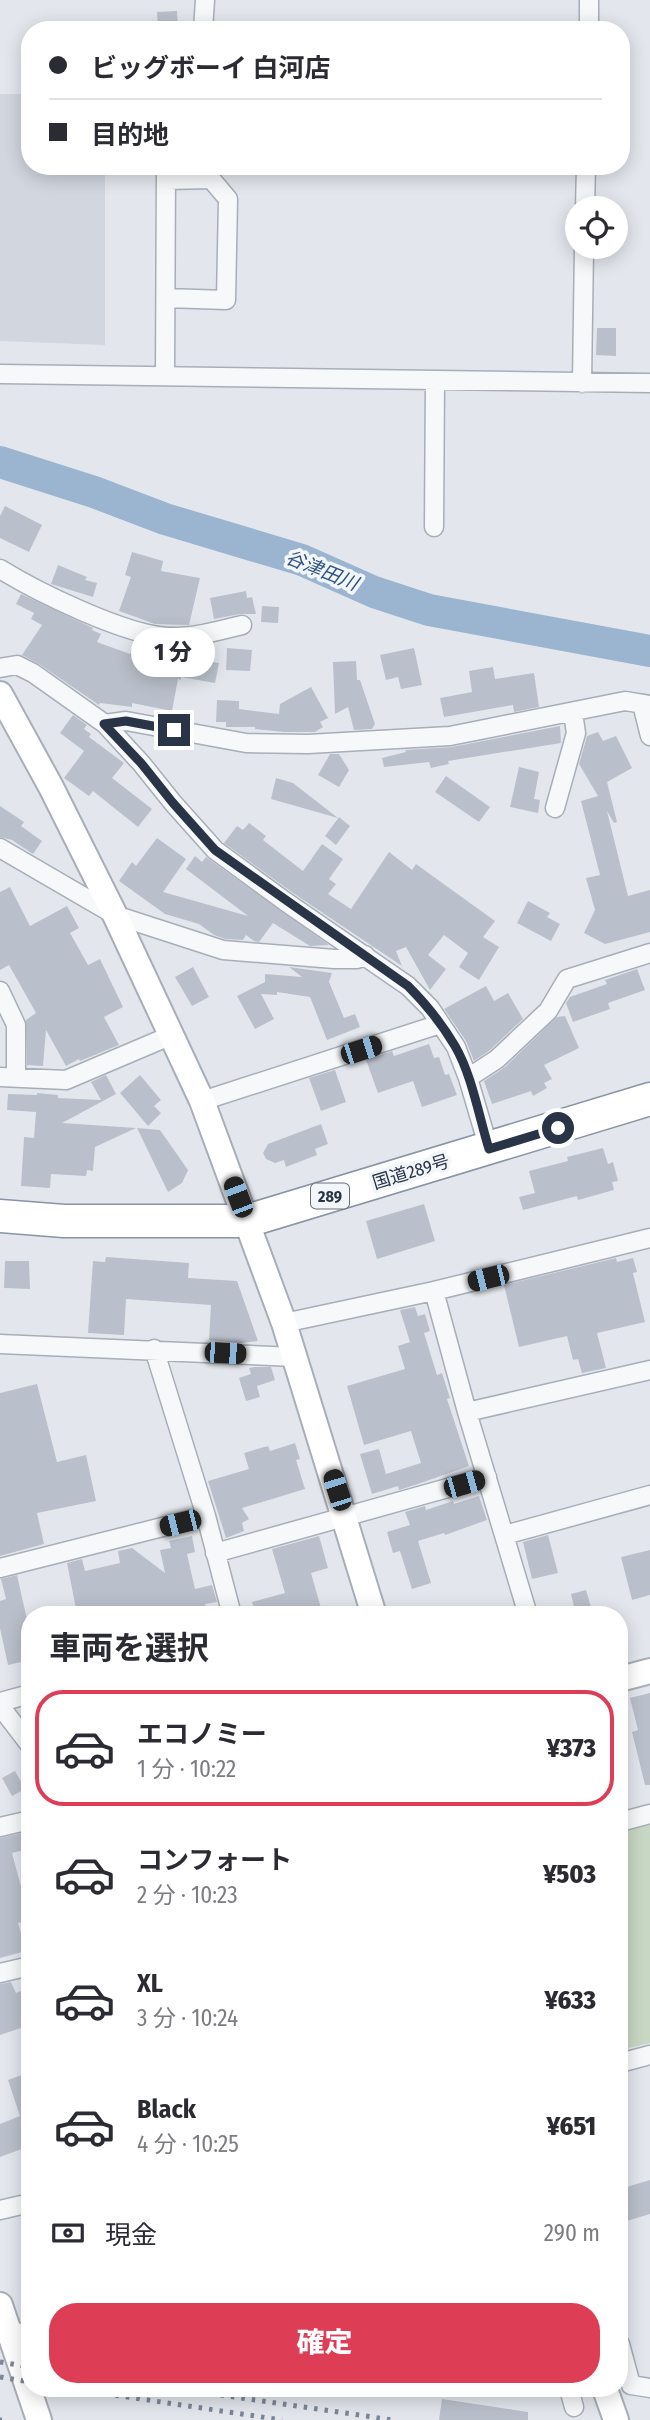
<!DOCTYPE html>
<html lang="ja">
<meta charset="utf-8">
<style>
:root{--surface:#fff;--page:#f2f2f3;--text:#2b2b33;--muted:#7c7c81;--line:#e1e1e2;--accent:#dd3d55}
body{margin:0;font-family:"Fira Sans Condensed","Noto Sans JP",sans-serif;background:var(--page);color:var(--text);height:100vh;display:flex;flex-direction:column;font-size:26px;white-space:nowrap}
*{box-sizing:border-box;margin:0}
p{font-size:23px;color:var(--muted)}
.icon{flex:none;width:38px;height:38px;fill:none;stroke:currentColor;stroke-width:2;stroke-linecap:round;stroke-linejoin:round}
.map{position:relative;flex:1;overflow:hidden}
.side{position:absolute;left:21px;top:1606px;width:607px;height:791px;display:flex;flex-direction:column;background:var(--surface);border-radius:28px;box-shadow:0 4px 18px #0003}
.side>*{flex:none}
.banner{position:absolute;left:21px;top:21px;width:609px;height:154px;border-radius:28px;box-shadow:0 4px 18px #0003;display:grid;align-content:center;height:154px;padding:0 28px;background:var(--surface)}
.fabs{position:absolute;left:565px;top:196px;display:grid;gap:14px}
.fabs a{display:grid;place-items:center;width:63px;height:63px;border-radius:50%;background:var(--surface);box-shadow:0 4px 18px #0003;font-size:35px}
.end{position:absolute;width:32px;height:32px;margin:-16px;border:9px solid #293447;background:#fff;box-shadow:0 0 0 4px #fff}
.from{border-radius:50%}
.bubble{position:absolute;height:49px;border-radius:24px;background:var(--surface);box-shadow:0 4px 18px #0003;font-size:23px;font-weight:800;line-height:49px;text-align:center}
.car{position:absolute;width:21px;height:42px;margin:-21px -10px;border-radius:9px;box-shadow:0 0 5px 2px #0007;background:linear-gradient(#222 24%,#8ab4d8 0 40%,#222 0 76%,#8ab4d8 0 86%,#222 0)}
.banner b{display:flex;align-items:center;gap:24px;height:66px;font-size:26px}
.banner b+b{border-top:2px solid var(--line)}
.banner i{width:18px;height:18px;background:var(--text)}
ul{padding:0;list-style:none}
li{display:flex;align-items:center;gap:21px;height:116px;margin:0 14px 10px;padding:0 14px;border:4px solid transparent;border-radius:28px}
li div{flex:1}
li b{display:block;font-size:26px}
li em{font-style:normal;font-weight:800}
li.active{border-color:var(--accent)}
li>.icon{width:63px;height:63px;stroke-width:1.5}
h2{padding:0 28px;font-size:32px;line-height:84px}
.pay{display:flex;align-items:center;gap:18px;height:77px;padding:0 28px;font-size:26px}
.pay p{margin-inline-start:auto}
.action{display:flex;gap:14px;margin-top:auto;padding:14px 28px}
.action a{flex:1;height:80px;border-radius:28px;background:var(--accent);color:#fff;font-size:28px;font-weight:800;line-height:80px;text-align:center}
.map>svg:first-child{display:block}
</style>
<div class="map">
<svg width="650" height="2420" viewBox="0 0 650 2420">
<rect width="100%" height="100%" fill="#e3e7ed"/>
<!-- built -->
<path fill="#d1d6df" d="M0,94H30V166H105V345L0,341Z"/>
<!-- green -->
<path fill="#c8d7c3" d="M650,1816V2043L620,2050V1824Z"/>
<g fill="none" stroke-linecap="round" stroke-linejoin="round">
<!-- river -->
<path stroke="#9bb5d0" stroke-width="32" d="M0,462L94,492L165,519L302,560L374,592L429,610L650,651"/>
</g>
<!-- building -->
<path fill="#bac0cb" d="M177,11L178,30H158L157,12Z
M597,328H616V356L596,355Z
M5,506L42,525L29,552L0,538V516Z
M132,552L163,561L161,571L200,578L189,625L155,624L119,611L131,577L125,575Z
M58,565L87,577L85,580L97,583L93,597L51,584Z
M246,591L247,598L252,597L256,614H240L214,619L210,598Z
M21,594L93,628L92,630L101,634L97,642L130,654L131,651L164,662L167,648L200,651L198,659L219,663L215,683L181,677V680L178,679L172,711L132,703V707L100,703L99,705L39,664L22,655L42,625L31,619L34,613L16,604Z
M262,606L279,607L278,623L261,622Z
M227,648L252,650L250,671L226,670Z
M414,648L422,685L401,689L398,677L386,680L380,655Z
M356,661L357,680H360L375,724L372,729L354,730L348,707L335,714L333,662Z
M493,667L495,679L534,673L539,707L514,712L513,705L444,717L440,698L472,692L469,671Z
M311,687L328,718L320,722L323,727L315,732H284L255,729V727H226V722H216L217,700L239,701V709L279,714L280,704Z
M73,715L87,725L84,729L91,734L89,737L124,763L112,778L152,809L138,827L93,791L89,796L64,778L84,751L60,733Z
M560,726L561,743L448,761L449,764L431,768L429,762L384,767L382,758L406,752L405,750L452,747Z
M598,732L603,741L616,736L632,768L607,782L617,822L614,823L607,811L628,896L650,890V932L605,944L584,933L595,910L586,878L600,875L581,801L598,796L579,764L587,736Z
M330,754H339L349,770L339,787L318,775Z
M519,767L539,772L534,799L540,800L538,813L510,807Z
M446,776L490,807L479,822L435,792Z
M276,778L293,783L338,818L271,799Z
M0,806L24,822L21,826L42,841L33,854L12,840L0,837Z
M339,817L350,826L336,845L325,836Z
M249,823L266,836L263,840L303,871L322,844L343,859L329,879L336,884L328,894L351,909L389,852L412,870L416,864L495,921L483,937L499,947L479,980L459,967L468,953L444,935L428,955L446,969L430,990L406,947L396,951L402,966L293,893L224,843L237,826L243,830Z
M157,838L186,859L163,892L248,916L186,869L195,856L202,862L206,857L329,945L310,946L273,923L259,942L254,941L246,935L243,940L225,939L214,935L199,924L165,914L119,881L132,862L136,866Z
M10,887L30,926L67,906L79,928L70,933L88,965L100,959L123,1007L104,1017L119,1045L80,1061L79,1059L66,1066L46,1030L43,1066L27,1065L26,1020L36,1013L9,965L0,970V892Z
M528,901L550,913L547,917L560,924L551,941L517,923Z
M193,967L209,997L192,1006L175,977Z
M289,967L332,973L329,982L344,1018L355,1014L360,1027L327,1040L310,997L277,992V995L261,994L274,1019L255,1029L237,996L265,982V974L302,977Z
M637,969L645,990L608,1003L610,1009L573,1022L566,1003L570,997L607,984L605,980Z
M486,986L494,1001L508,993L523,1019L490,1050L474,1061L466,1041L444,1009Z
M565,1016L579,1048L544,1065L552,1079L544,1083L547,1088L533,1096L531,1091L492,1104L484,1081L505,1067L557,1017Z
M429,1044L434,1058L439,1057L445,1075L449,1074L457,1095L422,1107L413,1081L378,1093L366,1060L392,1051L394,1056Z
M335,1070L346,1102L321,1111L309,1078Z
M106,1075L116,1094L62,1123L136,1128L95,1147L93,1171L87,1170L86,1176L51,1174L50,1188L21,1186L24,1137L34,1138L36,1112L7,1110L8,1094L37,1095V1093L58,1095V1098L101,1100L91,1082Z
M140,1075L161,1100L154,1106L161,1113L148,1126L120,1093Z
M321,1124L328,1144L315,1149L317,1155L286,1167L284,1160L275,1163L266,1159L263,1153L268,1144Z
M137,1128L160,1130L188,1170L182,1183L168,1192Z
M603,1148L608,1164L613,1162L618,1181L612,1182L614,1190L578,1200L577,1196L523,1210L519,1197L535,1193L529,1171L568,1161L567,1157Z
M424,1204L435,1241L377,1259L366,1221Z
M106,1257L189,1263L188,1278L237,1281L258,1341L241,1343L209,1340L211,1305L126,1299L124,1335L88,1333L93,1261L105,1262Z
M616,1258L617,1262L633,1258L637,1272L633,1273L645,1322L597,1333L606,1368L582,1373L578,1359L573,1360L567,1336L519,1347L504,1285Z
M5,1261H29L30,1289L4,1288Z
M415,1307L418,1316L425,1314L430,1331L424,1333L437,1375L442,1373L450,1398L447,1399L469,1466L418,1484L399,1490L398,1486L372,1494L360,1454L379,1449L386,1474L421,1463L411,1431L364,1445L347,1386L405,1369L398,1346L410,1342L400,1310Z
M255,1367H271L275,1380L257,1386L260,1397L246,1401L239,1378L251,1374L249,1368Z
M37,1384L57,1462L86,1455L96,1501L37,1513L44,1544L0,1556V1393Z
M295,1443L300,1459L296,1460L305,1489L242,1508L249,1519L242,1523L244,1531L226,1538L208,1481L249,1469L244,1453L268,1446L270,1451Z
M479,1496L487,1520L445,1535L444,1533L418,1541L431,1583L412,1589L400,1551L393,1553L387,1532L410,1525L405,1512L425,1506L426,1510L453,1501L454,1504Z
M548,1535L558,1573L532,1579L523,1542Z
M192,1536L195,1552L187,1554L195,1589L212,1585L217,1602L205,1604L207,1615H95L93,1606L76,1609L67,1563L82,1559L85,1571L120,1563L118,1551L132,1548L165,1573L160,1550L171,1548L169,1541Z
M319,1536L328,1568L311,1573L323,1615H256L252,1602L285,1593L272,1549Z
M650,1550V1595L632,1600L621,1557Z
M17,1575L30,1633V1660L8,1665L0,1628V1601L6,1599L1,1579Z
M586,1590L591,1607L575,1611L571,1594Z
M650,1693V1785H645L632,1732L638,1730L630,1698Z
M15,1771L25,1789L12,1796L2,1778Z
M23,1833L28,1849L12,1853L30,1920L18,1923L26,1951L0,1958V1961V1838Z
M11,1982L16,1993L21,1991L30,2016V2025L0,2035V1984Z
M30,2072V2146L0,2157V2124L20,2116L8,2080Z
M650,2180V2214L620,2223V2189Z
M442,2399L528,2412V2420H439Z"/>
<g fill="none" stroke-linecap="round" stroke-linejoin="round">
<!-- street casing -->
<g stroke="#a7aeb8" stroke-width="21">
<path id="street" d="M203,30L205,0
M589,30V0
M585,208L586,166
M166,298L226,300L228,199L211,179L166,180
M0,374L650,383
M165,376L166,166
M582,383L584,247
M434,527L435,380
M0,569C37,592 125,635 168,637C193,638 218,631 242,625
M0,668L17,665L33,673L105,724L141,763L173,803L215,850L286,902L408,986L430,1008L456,1047L468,1078L489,1149
M642,704L650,736
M105,724L126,721L246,743L308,744L450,736L625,701L650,705
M555,808L576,733L573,713
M0,848L115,915L223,950L334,959H357L365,955
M0,991L16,1025V1077
M0,1077L66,1080L172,1035
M468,1078L497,1059L548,1011L567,979L650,953
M202,1101L440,1024
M434,1291L467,1412L528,1615
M284,1323L434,1291L650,1238
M0,1344L295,1357
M154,1349L206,1516L232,1615
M467,1412L650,1370
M505,1535L650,1495
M215,1553L487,1477
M0,1568L206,1516
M0,1702L30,1694
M0,1706L30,1745
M620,1822L650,1814
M0,1827L30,1820
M0,1973L30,1966
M620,2063L650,2055
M0,2210L30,2203
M0,2334L30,2332
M620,2344L631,2385L650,2388
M569,2389L574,2407"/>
</g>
<!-- secondary casing -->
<g stroke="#a7aeb8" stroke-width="28">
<path id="secondary" d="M0,694L51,787L115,915L202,1101L284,1323L374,1615
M620,1679L650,1671
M0,2305L39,2420
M605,2389L616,2420"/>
</g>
<!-- highway casing -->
<g stroke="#8994a5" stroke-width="35">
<path id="highway" d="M0,1216L64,1221H247L650,1099"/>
</g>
<!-- street -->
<use href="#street" stroke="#f7f8fa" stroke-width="18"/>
<!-- secondary -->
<use href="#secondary" stroke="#fff" stroke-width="24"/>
<!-- highway -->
<use href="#highway" stroke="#fff" stroke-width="32"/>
<!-- rail -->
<path stroke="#7b8698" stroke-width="5" stroke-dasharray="3.5 7" stroke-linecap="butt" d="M0,2362L30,2367
M0,2377L30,2382
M74,2389L282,2420
M179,2389L393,2420
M0,2420H2"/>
</g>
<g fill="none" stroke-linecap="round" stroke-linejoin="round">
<!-- route -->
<path stroke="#293447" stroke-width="9" d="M174,730L126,721L104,724L141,763L173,803L215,850L408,986C426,1004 442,1024 455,1046C472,1075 479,1117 489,1149L558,1128"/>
</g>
<g text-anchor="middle" stroke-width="7" stroke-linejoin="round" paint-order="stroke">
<!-- shield labels -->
<rect fill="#f3f6f9" stroke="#666e7c" stroke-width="2" x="311" y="1183.5" width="38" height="25" rx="5"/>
<g font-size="16" font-weight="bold" fill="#293447">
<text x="330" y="1202">289</text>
</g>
<!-- street labels -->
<g font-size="18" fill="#293447" stroke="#f3f6f9">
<text transform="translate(411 1172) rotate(-17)" y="6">国道289号</text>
</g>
<!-- water labels -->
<g font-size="19" font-style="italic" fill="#2e5380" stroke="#f3f6f9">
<text transform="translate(322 570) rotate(22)" y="7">谷津田川</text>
</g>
</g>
</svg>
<div class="fabs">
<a><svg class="icon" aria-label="locate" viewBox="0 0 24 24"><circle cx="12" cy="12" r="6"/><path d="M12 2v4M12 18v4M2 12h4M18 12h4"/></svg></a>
</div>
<i class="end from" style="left:558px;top:1128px"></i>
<i class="end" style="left:174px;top:730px"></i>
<div class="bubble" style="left:131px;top:628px;width:84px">1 分</div>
<i class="car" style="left:361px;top:1050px;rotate:72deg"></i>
<i class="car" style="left:238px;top:1197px;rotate:339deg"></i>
<i class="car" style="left:488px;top:1278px;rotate:256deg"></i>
<i class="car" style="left:225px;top:1353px;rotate:93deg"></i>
<i class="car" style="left:464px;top:1484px;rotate:74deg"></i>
<i class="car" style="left:337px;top:1490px;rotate:342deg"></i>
<i class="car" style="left:180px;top:1523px;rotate:256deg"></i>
<div class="banner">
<b><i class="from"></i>ビッグボーイ 白河店</b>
<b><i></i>目的地</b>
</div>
<section class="side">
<h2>車両を選択</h2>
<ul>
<li class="active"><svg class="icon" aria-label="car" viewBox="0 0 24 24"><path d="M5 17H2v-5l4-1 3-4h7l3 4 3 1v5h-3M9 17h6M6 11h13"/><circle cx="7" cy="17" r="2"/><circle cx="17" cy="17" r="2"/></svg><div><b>エコノミー</b><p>1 分 · 10:22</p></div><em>¥373</em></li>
<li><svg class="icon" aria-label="car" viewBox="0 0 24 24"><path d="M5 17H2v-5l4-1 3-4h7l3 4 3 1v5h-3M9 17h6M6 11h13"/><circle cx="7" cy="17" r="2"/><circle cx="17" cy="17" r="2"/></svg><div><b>コンフォート</b><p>2 分 · 10:23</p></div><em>¥503</em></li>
<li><svg class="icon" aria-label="car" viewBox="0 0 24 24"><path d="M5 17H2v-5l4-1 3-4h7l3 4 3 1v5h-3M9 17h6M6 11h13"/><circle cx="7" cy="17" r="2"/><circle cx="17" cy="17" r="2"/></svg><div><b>XL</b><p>3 分 · 10:24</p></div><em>¥633</em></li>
<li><svg class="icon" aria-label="car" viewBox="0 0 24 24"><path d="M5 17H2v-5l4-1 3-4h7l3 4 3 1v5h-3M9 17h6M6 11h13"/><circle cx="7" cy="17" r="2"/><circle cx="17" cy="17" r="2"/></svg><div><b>Black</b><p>4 分 · 10:25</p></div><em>¥651</em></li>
</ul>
<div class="pay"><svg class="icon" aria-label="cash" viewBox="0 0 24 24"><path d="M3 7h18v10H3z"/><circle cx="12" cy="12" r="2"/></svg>現金<p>290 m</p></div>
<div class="action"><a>確定</a></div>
</section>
</div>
